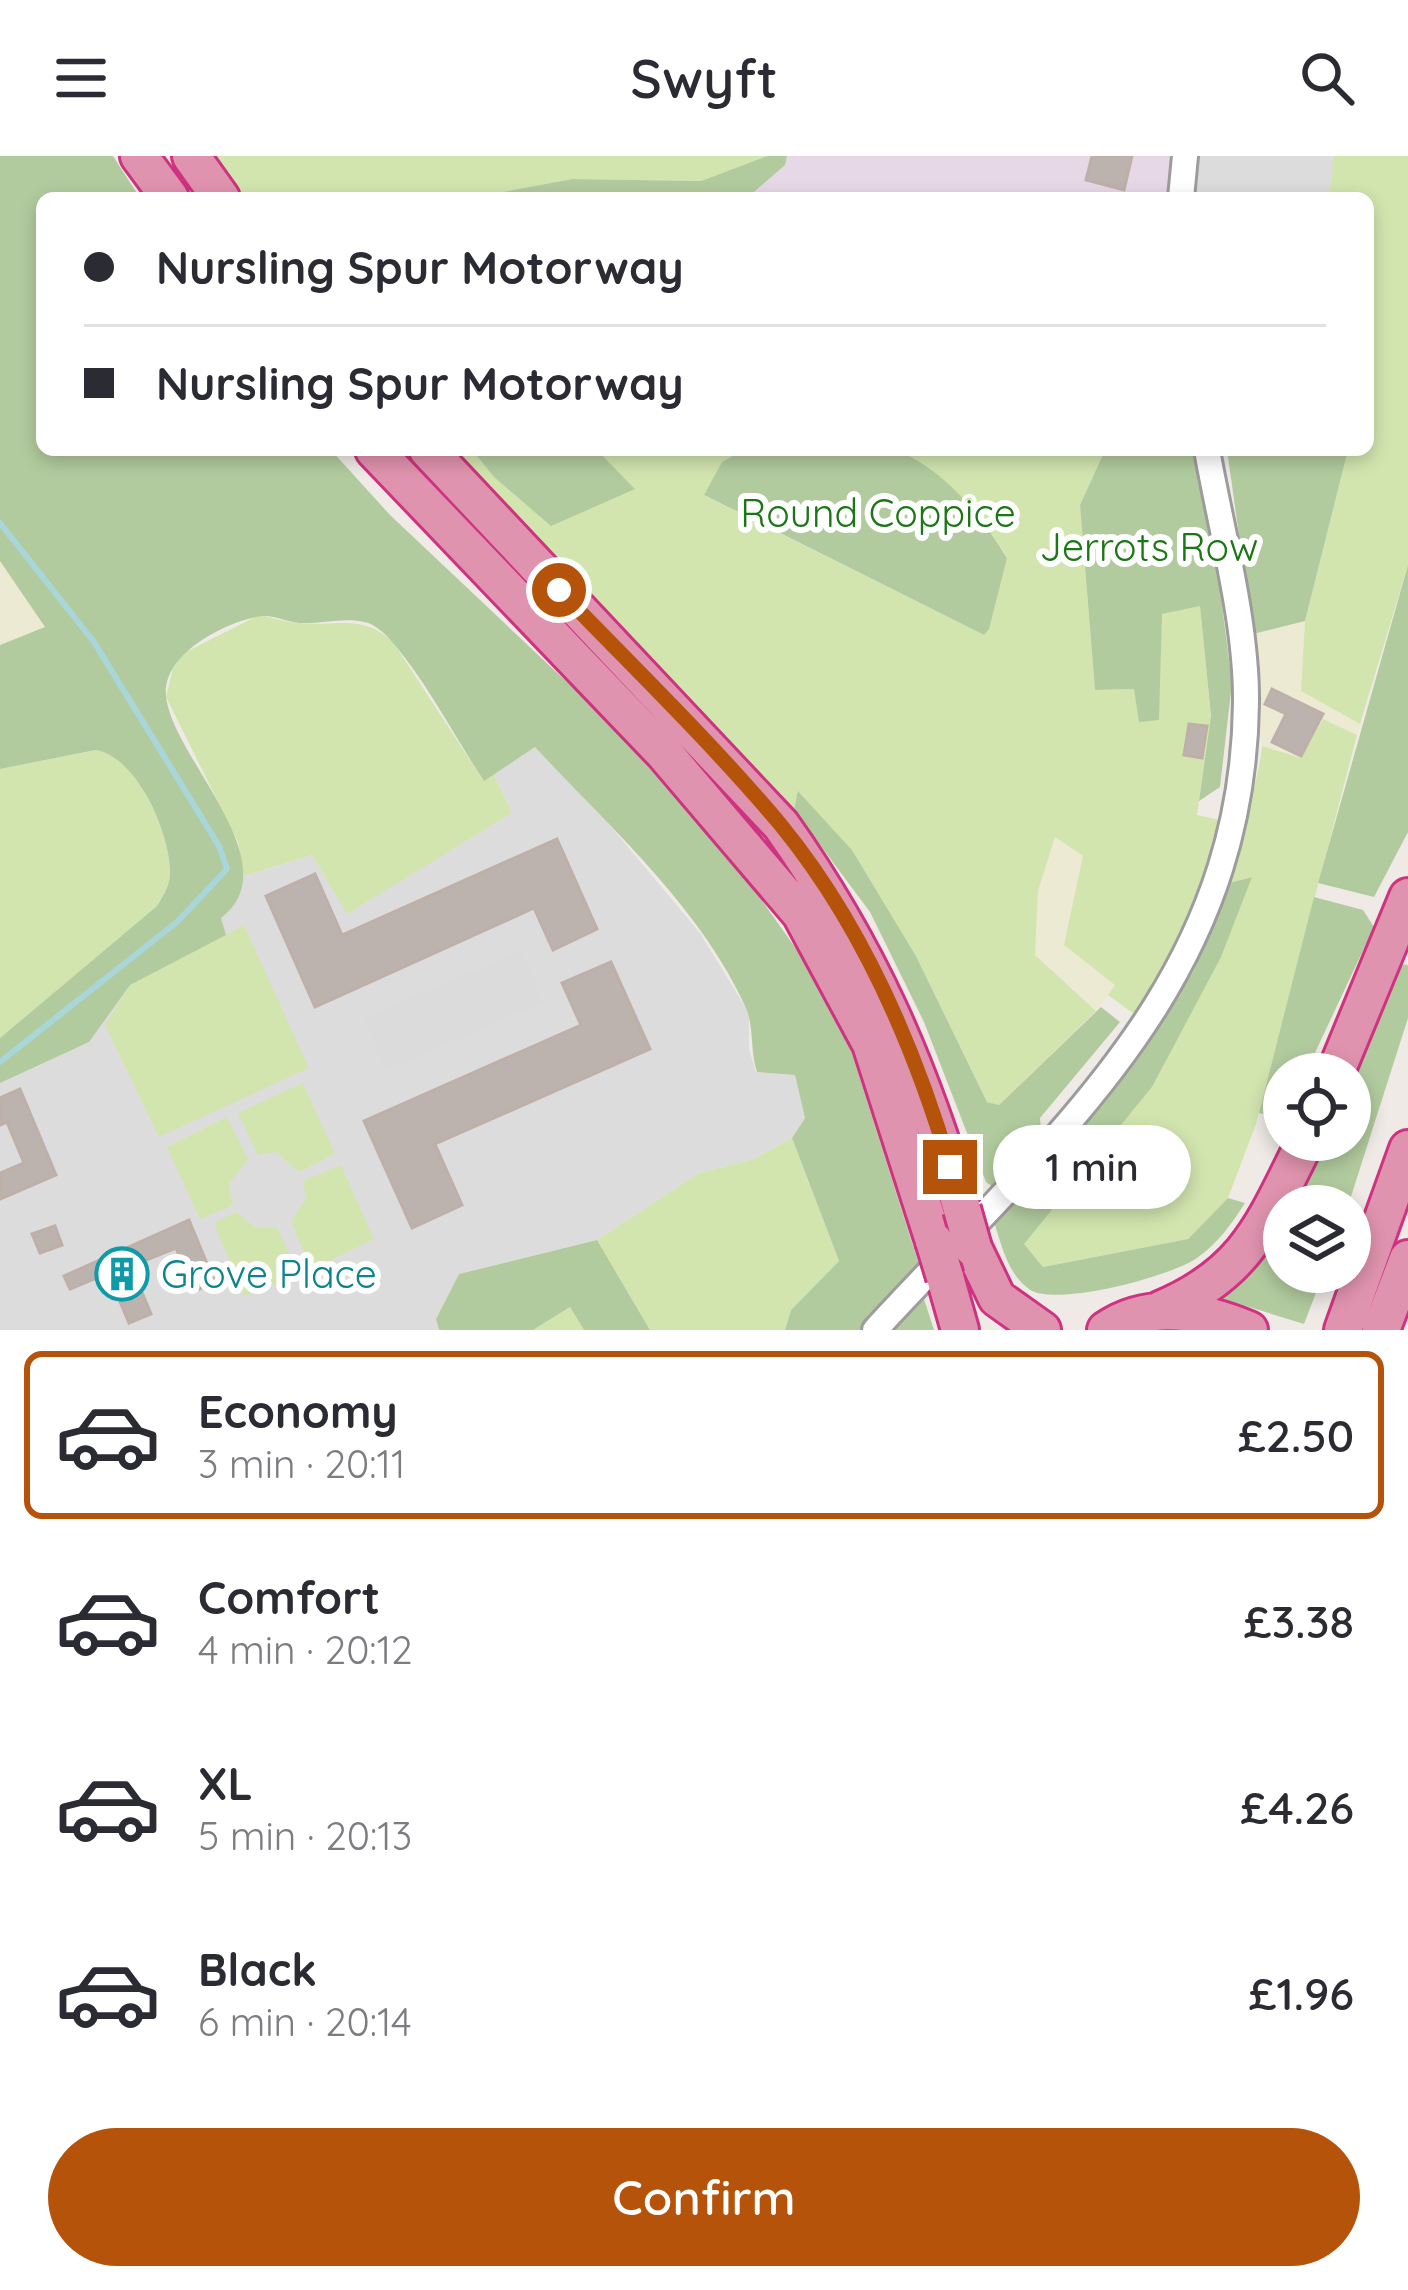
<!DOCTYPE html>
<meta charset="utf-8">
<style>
:root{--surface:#fff;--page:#f2f2f3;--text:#2b2b33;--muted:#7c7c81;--line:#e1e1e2;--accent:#b45309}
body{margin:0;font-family:Quicksand,sans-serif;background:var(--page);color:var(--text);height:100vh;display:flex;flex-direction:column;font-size:45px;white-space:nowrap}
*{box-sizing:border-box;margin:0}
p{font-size:39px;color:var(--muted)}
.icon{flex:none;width:66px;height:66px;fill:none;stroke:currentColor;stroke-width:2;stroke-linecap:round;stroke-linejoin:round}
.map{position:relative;height:1174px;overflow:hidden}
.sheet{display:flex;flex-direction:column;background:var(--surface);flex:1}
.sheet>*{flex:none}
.guide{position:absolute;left:36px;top:36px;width:1338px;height:264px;border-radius:18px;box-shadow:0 6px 18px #0003;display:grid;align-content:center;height:264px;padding:0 48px;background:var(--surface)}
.tools{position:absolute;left:1263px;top:897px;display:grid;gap:24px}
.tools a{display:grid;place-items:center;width:108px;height:108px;border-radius:50%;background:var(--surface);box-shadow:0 6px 18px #0003;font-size:60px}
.end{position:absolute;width:54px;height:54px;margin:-27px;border:15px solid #b45309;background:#fff;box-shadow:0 0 0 6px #fff}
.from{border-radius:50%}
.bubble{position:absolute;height:84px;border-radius:42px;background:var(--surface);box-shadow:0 6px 18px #0003;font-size:39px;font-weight:600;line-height:84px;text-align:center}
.guide b{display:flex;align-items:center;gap:42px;height:114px;font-size:45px}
.guide b+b{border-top:3px solid var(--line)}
.guide i{width:30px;height:30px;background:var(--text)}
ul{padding:21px 0 0;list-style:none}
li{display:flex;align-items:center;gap:36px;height:168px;margin:0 24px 18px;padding:0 24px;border:6px solid transparent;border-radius:18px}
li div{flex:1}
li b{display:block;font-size:45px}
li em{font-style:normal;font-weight:600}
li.active{border-color:var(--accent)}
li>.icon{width:108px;height:108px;stroke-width:1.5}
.action{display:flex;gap:24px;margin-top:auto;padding:24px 48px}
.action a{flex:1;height:138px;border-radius:72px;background:var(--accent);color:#fff;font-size:48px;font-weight:600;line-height:138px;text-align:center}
header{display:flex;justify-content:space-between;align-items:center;height:156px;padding:0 48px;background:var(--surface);font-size:54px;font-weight:600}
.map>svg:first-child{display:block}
</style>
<header><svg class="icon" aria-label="menu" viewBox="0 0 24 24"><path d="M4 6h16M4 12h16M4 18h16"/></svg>Swyft<svg class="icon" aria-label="search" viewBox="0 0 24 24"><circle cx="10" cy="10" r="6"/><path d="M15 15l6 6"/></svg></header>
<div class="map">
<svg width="1408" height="1174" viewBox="0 0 1408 1174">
<rect width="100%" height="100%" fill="#efeae6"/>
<!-- residential -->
<path fill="#dddcdc" d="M1198,0H1334L1329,42H1194Z
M535,590L587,642L700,777L749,857V893L756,916L795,919L805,962L792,982L754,1003L699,1017L597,1084L459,1118L436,1163L439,1174H0V886L158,769L244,720L312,699L347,757L512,657L494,618Z"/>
<!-- industrial -->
<path fill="#e7d8e7" d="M787,0H1179L1174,42H747L784,9Z"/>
<!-- farmland -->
<path fill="#ecead2" d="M0,405L46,471L0,489Z
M1305,465L1301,535L1360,568L1357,579L1323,563L1302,603L1262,590L1253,478Z
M1055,681L1083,700L1075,743L1115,829L1096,855L1035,799L1038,735Z"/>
<!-- grass -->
<path fill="#d2e5af" d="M213,0H767L701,25L572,23L470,42H241Z
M1334,0H1408V409L1360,568L1301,535L1305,465L1348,294H1368V42H1329Z
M445,294H472L494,321L634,332L597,294H743L722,306L705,340L984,479L1007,401C979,356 938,307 884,294H1105L1080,349L1095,534L1134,533L1161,458L1200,449L1211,562L1197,659L1224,665L1211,717L1141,863L1108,839L1115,829L1064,789L1083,700L1055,681L1038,735L1035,799L1096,855L999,949L987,946L916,800L852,694L799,636L794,654Z
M259,459C272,461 285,466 298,467C337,471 362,457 393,486L483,624L494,618L512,657L347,758L312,699L244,720L238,686L166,541L173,512L184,497Z
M1323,563L1357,579L1256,968L1228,1042L1188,1083L1043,1111L1023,1088L1152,931L1251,721L1225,728C1236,683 1258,634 1262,590L1301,602Z
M97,594C137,601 170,678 170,716C170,730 164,738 157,750L0,882V613Z
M244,769L309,912L159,981L105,869L130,829Z
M303,927L335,998L299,1016L276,996L258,999L238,957Z
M227,961L248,1003L229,1028L233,1049L200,1063L167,991Z
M792,982L839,1105L791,1154L785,1174H650L597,1084L699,1017L754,1003Z
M341,1009L374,1083L311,1114L291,1065L306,1043L303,1025Z
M236,1056L257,1072H278L298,1119L244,1140L214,1067Z
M570,1151L584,1174H533Z"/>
<!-- forest -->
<path fill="#b2cb9e" d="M0,0H113L140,42H42V294H331L390,359L641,596L753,732L814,818L849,888L921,1115L864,1174H785L791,1154L839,1105L792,982L805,962L795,919L757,916C750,896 754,870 746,852C700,750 609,671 535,591L484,625C454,580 428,528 393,487C386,478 375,468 364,466C346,461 320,468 300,467C286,466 271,457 256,461C222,468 162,499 166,540C172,602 292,708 221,762L226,779L130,829L89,886L0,927V882L157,750C164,738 170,730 170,716C170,677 137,601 96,594L0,613V489L45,471L0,405Z
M767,0H787L785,9L747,42H470L572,23L701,25Z
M472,294H597L635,333L551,370L494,321Z
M743,294C784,294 877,283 911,301C951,322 984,364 1007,402L989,473L984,479L704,339L722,306Z
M1105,294H1202L1232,527L1220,631L1199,645L1211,560L1200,450L1162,458L1159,564L1139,566L1134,533L1095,534L1080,349Z
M1227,294H1348L1305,465L1253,478Z
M1408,409V676L1374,741L1318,727Z
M798,635L852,694L916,800L987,946L999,949L1101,851L1120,866L1040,962L1042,983L997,1034L986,1026L924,866L870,756L794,654Z
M1252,721L1221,801L1152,931L1024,1088L1043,1111L1188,1083L1228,1042L1245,1047C1231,1069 1218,1087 1197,1102C1172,1120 1054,1152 1029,1133C1006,1117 1001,1085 992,1060L1141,895L1193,816L1225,728Z
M1314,741L1363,754L1374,771L1305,918H1284V963L1259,957Z
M1395,807L1408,809V862L1348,1050H1288L1317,984H1350V918Z
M1284,1058V1116H1324L1304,1168L1214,1140Z
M597,1084L650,1174H584L570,1151L533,1174H439L436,1163L459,1118Z
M924,1143L934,1174H890Z"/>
<!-- parking -->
<path fill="#dbdbdb" d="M522,795L543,846L385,914L364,862Z"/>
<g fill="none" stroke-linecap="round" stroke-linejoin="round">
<!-- stream -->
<path stroke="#a9d6d9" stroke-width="6" d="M0,367L94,486L219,690L227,713L177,766L0,906"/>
</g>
<!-- building -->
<path fill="#bcb3af" stroke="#bfafa9" stroke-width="3" d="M1092,0H1132L1124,34L1086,24Z
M1272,533L1323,558L1301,600L1272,586L1286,558L1265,548Z
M1189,568L1207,570L1202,602L1184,599Z
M557,683L597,773L553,794L534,752L315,851L266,740L315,718L342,779Z
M611,806L650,893L435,988L462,1049L412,1072L364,965L581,869L562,827Z
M20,933L56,1019L0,1043V1017L24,1007L7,966L0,969V942Z
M189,1064L215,1127L194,1135L176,1092L131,1110L151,1158L129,1167L108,1117L70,1133L64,1120Z
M55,1070L62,1089L40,1097L32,1078Z"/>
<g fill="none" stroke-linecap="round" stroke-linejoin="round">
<!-- minor casing -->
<g stroke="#9c9c9c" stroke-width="30">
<path id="minor" d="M1181,42L1185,0
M875,1174C1051,982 1243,831 1246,547C1247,468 1221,373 1207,294"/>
</g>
<!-- highway casing -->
<g stroke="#ce3280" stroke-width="42">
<path id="highway" d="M139,0L170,42
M191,0L221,42
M374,294L664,597L801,758L871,888L934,1085
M428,294L781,669C869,793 919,908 962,1053
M1335,918L1408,741
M973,1092L997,1142L1042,1174
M945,1121L960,1174
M1160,1154C1249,1117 1265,1065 1306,984
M1106,1174C1149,1144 1204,1155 1249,1174
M1343,1174L1408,993
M1381,1174L1408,1103"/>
</g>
<!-- minor -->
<use href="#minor" stroke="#fff" stroke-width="24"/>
<!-- highway -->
<use href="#highway" stroke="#e093ae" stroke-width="36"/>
<!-- highway-bridge casing -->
<g stroke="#ce3280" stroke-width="42" stroke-linecap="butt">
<path id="highway-bridge" d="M962,1053L973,1092
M934,1085L945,1121"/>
</g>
<!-- highway-bridge -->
<use href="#highway-bridge" stroke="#e093ae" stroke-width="36"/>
</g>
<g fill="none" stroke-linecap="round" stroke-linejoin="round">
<!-- route -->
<path stroke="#b45309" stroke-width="15" d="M559,434C633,511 711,586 780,668C862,768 914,889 950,1011"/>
</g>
<!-- icons -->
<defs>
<g id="building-ring" transform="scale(2.7)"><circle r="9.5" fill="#fff" stroke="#0f9aa8" stroke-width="1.5"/><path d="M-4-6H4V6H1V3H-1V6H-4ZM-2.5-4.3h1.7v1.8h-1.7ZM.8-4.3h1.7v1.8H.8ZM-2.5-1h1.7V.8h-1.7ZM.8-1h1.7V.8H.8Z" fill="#0f9aa8"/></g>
</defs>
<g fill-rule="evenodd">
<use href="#building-ring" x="122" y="1118"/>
</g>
<g text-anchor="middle" stroke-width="12" stroke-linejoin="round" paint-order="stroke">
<!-- park labels -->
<g font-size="39" fill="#1b7614" stroke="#fff">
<text x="878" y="371">Round Coppice</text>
<text x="1149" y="405">Jerrots Row</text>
</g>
<!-- culture labels -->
<g font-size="39" fill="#0d838f" stroke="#fff" text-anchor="start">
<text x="161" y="1132">Grove Place</text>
</g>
</g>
</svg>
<div class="tools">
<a><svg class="icon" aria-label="locate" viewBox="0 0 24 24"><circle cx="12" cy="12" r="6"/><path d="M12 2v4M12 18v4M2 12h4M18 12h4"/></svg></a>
<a><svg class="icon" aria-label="layers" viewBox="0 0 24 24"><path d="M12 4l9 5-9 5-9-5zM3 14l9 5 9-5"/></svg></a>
</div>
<i class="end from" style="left:559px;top:434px"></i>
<i class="end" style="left:950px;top:1011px"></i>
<div class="bubble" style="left:993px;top:969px;width:198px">1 min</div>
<div class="guide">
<b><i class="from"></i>Nursling Spur Motorway</b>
<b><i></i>Nursling Spur Motorway</b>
</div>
</div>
<section class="sheet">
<ul>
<li class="active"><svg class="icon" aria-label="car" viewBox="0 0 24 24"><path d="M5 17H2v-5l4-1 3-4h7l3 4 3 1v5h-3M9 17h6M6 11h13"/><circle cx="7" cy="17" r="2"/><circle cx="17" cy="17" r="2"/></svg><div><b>Economy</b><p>3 min · 20:11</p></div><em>£2.50</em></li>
<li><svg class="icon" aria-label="car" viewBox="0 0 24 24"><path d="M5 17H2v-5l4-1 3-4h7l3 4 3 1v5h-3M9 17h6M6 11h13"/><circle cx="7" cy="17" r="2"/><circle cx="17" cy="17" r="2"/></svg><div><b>Comfort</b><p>4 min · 20:12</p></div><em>£3.38</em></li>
<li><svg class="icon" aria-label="car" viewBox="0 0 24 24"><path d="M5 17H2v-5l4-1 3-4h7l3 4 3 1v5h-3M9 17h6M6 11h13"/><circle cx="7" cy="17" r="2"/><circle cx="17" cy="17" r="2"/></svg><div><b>XL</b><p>5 min · 20:13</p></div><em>£4.26</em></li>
<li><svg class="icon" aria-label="car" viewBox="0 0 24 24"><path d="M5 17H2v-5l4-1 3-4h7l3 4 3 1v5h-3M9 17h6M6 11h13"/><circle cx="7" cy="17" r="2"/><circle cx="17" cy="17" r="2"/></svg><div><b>Black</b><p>6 min · 20:14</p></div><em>£1.96</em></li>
</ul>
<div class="action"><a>Confirm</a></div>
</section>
